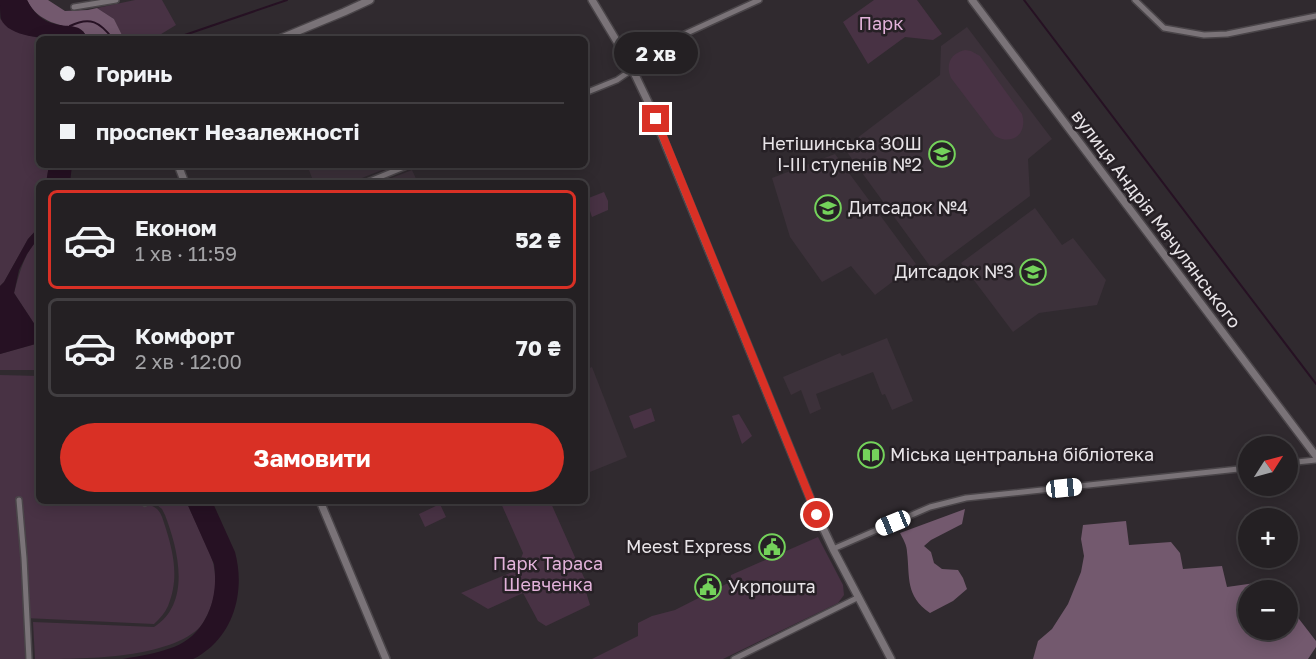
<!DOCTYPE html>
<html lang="uk">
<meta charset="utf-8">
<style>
:root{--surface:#242023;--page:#2c282b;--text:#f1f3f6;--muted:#a3a3a6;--line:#413e41;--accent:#d93025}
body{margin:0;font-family:"Golos Text",sans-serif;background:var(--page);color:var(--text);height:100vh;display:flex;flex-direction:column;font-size:22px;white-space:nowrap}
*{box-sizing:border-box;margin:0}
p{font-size:20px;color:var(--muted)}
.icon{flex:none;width:33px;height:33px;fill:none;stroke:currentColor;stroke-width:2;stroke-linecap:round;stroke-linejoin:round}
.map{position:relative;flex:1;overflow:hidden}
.details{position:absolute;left:36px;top:180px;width:552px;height:324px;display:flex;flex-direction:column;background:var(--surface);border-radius:9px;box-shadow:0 3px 15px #0003,0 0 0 2px var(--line)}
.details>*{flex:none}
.hud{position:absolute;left:36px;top:36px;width:552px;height:132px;border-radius:9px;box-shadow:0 3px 15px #0003,0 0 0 2px var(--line);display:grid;align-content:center;height:132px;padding:0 24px;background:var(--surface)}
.needle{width:39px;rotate:54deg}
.buttons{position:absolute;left:1238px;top:436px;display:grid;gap:12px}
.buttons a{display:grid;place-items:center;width:60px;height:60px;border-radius:50%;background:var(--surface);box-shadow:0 3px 15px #0003,0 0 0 2px var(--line);font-size:30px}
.end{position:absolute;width:27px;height:27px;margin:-14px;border:8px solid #d93025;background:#fff;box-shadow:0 0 0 3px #fff}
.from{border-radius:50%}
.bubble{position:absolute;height:42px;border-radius:21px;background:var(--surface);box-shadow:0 3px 15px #0003,0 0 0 2px var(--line);font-size:20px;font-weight:700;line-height:42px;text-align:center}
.car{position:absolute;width:18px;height:36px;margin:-18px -9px;border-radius:8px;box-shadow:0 0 4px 2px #0007;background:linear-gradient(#fff 24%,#345 0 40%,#fff 0 76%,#345 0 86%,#fff 0)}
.hud b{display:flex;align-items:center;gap:21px;height:57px;font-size:22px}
.hud b+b{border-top:2px solid var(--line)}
.hud i{width:15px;height:15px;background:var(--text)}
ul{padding:10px 0 0;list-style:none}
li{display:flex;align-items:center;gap:18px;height:99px;margin:0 12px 9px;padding:0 12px;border:3px solid var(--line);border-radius:9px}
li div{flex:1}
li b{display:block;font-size:22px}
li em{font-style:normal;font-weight:700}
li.current{border-color:var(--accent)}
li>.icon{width:54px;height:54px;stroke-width:1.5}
.action{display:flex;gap:12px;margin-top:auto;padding:12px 24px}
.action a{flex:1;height:69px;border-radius:36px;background:var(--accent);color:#fff;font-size:24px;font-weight:700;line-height:69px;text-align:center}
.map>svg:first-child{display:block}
</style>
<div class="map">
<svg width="1316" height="659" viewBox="0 0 1316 659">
<rect width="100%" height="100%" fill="#302a2f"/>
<!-- built -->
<path fill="#3c313a" d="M967,27L1052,139L1028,159L1030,196L932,269L844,148L940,75L941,46Z
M835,154L916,264L875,295L851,266L822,282L790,237L772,178Z
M307,165H395L349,183H314Z
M412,170L418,183H379Z
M1035,208L1062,245L1073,238L1106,280L1097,305L1039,313L1013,332L961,263Z
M887,338L913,401L892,410L885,394L882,395L873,372L816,394L821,409L810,414L801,390L791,395L783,377L840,353L842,356Z
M592,367L627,457L585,474V370Z"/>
<!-- green -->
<path fill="#483244" d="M135,0H162L176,25L153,39H124L114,19L97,8Z
M874,0H917L942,34L933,40L905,37L868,64L843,22Z
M0,18L1,20L23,34L43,39H39V165H49L46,183H39V227L28,239L4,282L0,286Z
M965,50L971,51L980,56L1022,114C1028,134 1012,146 995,136L951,78C945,64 951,53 965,50Z
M604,192L608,201V210L592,217L586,199Z
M39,237V331L14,293C20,271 24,254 39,237Z
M39,343V370H0V354Z
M0,375L39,376V501H142L143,505C146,505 149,505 152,506C161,509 163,520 166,529C174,555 179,579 168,606C165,613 160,618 154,624L25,618L26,659H0Z
M651,408L655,421L634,429L629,416Z
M739,414L752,436L742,444L732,416Z
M152,501H186L211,556C217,573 217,592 210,609C206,617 204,623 198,629C164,659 83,659 35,659L33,622L154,627C192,603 178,549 165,515L162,509Z
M500,501H550L586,582L584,585L590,605L546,626L538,621L523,593L488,609L461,593L517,570L523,553Z
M440,504L446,517L425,527L419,514Z
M818,537L843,585L844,595L838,603L723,659H592L638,636V623L652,616L675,610L730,582L731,575Z"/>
<!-- forest -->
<path fill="#73596e" d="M27,0H48L65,11L88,10L97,8L114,19L124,39H88L83,31C61,25 38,23 27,0Z
M965,509L962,524L931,540L924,546L931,552L934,563L942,569L958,570L963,578L967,589L953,601L930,613C905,596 910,577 907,552C907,545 903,539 900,533Z
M1126,521L1129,545L1171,542L1180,553L1183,569L1222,566L1227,587L1255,583L1260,591H1248V630H1287V606H1289L1316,641V647L1308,659H1033L1038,641L1052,629L1068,604L1081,572L1084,556L1081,539L1083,525Z"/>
<!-- water -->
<path fill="#261123" d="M0,0H27C32,11 43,22 55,24C70,28 80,22 88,39C68,39 10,42 1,19C0,14 0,6 0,0Z
M49,165H72L70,183H46Z
M39,227V237L27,254L19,270L14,293L39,331V343L0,354V286L4,282L28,239Z
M186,501H212L235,552C244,585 237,623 212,646C207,650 199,657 193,659C187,659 180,659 174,659C157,659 140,659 123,659C140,656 158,653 174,647C207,634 219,597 214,564Z"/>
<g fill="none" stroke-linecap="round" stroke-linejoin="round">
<!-- stream -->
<path stroke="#261123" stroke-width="2" d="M1024,0L1316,384
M70,26C90,16 100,22 113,39
M173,39L287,0"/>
<!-- street casing -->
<g stroke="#4a4549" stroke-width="8">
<path id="street" d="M1135,0L1164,28L1204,35L1227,34L1316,16
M74,7L116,0
M628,60L759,0
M585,93L617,80L633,69
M365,183L409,165
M1287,463L1316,460
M19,500L24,558L29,659
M144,501L145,503
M833,549L930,507L966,498L1248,468
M734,659L859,597"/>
</g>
<!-- secondary casing -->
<g stroke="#4a4549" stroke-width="10">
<path id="secondary" d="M592,0L628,60L649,104L817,515L833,549L891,659
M972,0L1316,456
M279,39L344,12L370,0
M178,165L185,183
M320,501L386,659"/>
</g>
<!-- street -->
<use href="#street" stroke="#7a7378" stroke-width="5"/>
<!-- secondary -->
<use href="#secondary" stroke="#7a7378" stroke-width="7"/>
</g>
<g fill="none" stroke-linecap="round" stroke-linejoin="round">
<!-- route -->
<path stroke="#d93025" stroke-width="8" d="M656,119L817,515"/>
</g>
<!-- icons -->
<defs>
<g id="school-ring" transform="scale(1.35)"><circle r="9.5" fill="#262025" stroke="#74d25b" stroke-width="1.5"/><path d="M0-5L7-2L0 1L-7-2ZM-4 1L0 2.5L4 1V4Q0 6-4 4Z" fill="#74d25b"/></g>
<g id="library-ring" transform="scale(1.35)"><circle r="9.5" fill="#262025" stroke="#74d25b" stroke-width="1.5"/><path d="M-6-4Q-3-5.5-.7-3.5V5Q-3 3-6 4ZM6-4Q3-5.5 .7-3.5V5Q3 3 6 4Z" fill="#74d25b"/></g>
<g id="civic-ring" transform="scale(1.35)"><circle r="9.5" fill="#262025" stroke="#74d25b" stroke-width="1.5"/><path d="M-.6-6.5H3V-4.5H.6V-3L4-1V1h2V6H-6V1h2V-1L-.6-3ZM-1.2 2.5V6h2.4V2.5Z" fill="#74d25b"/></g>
</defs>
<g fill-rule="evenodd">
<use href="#school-ring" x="942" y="154"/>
<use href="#school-ring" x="828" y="208"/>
<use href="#school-ring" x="1033" y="272"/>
<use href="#library-ring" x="871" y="455"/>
<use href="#civic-ring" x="772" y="547"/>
<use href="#civic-ring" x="708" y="587"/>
</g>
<g text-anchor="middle" stroke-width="5" stroke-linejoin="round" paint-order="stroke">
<!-- park labels -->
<g font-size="18" fill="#e2b2da" stroke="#262025">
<text x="881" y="30">Парк</text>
<text x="548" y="570">Парк Тараса<tspan x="548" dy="21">Шевченка</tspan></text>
</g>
<!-- poi labels -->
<g font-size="18" fill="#e8e4e8" stroke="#262025" text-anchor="end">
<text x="922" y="150">Нетішинська ЗОШ<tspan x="922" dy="21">І-ІІІ ступенів №2</tspan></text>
<text x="848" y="214" text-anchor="start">Дитсадок №4</text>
<text x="1014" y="278">Дитсадок №3</text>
<text x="890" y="461" text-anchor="start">Міська центральна бібліотека</text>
<text x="752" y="553">Meest Express</text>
<text x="728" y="593" text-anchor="start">Укрпошта</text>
</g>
<!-- street labels -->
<g font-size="18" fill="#e8e4e8" stroke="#262025">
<text transform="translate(1156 219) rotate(53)" y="6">вулиця Андрія Мачулянського</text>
</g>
</g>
</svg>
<div class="buttons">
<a><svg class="needle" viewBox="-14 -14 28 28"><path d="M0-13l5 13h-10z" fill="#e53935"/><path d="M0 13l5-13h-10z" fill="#a3a3a6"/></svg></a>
<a>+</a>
<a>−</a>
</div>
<i class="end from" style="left:817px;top:515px"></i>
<i class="end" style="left:656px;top:119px"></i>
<div class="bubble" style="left:614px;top:32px;width:84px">2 хв</div>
<i class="car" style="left:1064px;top:488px;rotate:84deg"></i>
<i class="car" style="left:893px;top:523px;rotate:248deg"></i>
<div class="hud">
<b><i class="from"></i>Горинь</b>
<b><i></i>проспект Незалежності</b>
</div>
<section class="details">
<ul>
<li class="current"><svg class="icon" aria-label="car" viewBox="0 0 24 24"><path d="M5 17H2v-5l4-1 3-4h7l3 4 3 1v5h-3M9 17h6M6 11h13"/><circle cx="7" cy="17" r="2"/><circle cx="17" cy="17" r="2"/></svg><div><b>Економ</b><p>1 хв · 11:59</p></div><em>52 ₴</em></li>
<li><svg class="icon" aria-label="car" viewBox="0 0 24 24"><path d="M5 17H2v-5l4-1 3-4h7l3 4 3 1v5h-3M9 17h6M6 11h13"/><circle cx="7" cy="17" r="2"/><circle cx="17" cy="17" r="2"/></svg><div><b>Комфорт</b><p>2 хв · 12:00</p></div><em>70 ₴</em></li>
</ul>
<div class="action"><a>Замовити</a></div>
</section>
</div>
